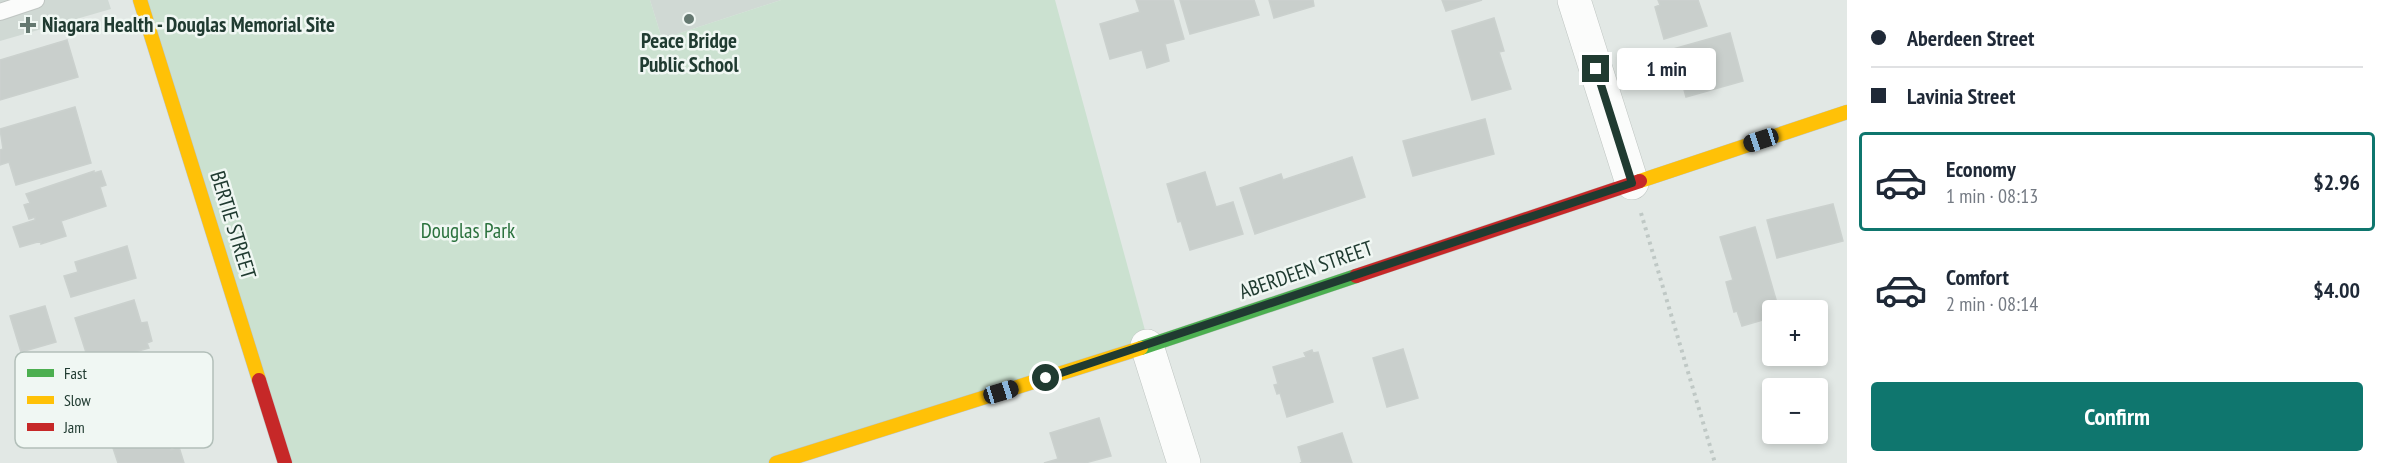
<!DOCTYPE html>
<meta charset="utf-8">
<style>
:root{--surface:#fff;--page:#f2f2f3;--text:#1f2937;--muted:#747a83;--line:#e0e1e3;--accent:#0f766e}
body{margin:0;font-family:"PT Sans Narrow",sans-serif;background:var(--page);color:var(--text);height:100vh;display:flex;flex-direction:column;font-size:22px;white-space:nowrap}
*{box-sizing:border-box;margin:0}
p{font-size:20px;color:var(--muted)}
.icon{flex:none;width:33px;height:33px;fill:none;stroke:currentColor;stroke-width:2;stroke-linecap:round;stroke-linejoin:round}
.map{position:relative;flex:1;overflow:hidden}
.panel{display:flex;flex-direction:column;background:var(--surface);width:540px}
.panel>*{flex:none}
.guide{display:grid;align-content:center;height:132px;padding:0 24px;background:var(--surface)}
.controls{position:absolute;left:1762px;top:300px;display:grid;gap:12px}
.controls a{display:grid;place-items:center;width:66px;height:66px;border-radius:6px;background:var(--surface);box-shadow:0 3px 9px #0003;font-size:30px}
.end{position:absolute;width:27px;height:27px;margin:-14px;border:8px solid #203b31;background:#fff;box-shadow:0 0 0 3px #fff}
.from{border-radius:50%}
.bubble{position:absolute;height:42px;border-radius:6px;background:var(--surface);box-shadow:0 3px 9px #0003;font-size:20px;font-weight:800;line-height:42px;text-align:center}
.car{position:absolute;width:18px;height:36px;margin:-18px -9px;border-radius:8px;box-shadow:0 0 4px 2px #0007;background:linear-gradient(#222 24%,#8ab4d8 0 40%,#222 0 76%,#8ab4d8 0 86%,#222 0)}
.guide b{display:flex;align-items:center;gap:21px;height:57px;font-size:22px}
.guide b+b{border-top:2px solid var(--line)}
.guide i{width:15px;height:15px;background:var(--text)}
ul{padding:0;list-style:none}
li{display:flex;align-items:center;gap:18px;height:99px;margin:0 12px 9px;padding:0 12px;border:3px solid transparent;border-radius:6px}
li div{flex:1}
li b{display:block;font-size:22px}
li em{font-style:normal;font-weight:800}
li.on{border-color:var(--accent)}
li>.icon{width:54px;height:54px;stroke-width:1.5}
.action{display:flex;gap:12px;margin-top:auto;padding:12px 24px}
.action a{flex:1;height:69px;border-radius:6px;background:var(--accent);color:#fff;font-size:24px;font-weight:800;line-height:69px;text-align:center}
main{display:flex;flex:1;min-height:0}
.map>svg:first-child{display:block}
</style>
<main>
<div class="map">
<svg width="1847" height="463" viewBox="0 0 1847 463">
<rect width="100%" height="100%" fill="#e2e8e5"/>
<!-- built -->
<path fill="#d0d9d4" d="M0,0H108L111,9L0,41Z
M650,0H781L662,39Z"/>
<!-- green -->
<path fill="#cbe1d0" d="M146,0H650L662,39L781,0H1055L1149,345L777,463H286Z"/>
<!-- building -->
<path fill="#c9cfcc" stroke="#cbd1ce" stroke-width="1.5" d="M1136,0H1173L1184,39L1165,44L1169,61L1147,68L1142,50L1110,59L1100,24L1140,12Z
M1180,0H1254L1259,15L1190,34Z
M1269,0H1313L1314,6L1274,18Z
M1442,0H1482L1446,11Z
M1658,0H1698L1707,26L1664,39L1655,7L1660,5Z
M1494,18L1504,51L1499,52L1511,89L1472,100L1452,31Z
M1730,33L1743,81L1686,97L1673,49Z
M67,40L78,77L0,100V60Z
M75,107L91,163L16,185L9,162L0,165V150L3,149L0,129Z
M1485,119L1494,154L1413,176L1403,141Z
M1352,157L1365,197L1255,234L1240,188L1281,174L1283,180Z
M94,171V173L101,171L106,185L100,187L106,206L61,221L66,236L41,244V241L20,247L13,227L35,220V217L29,219L24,205L30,203L26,194Z
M1205,172L1216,207L1233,202L1243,234L1190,250L1181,221L1178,222L1167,184Z
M1833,204L1843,241L1777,258L1767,220Z
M1755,227L1779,310H1773V317L1742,326L1737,311L1734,312L1726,282L1733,280L1720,237Z
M127,246L136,278L71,297L64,276L78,272L75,262Z
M134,300L141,323L147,322L152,341L147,343L149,348L90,365L75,318Z
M45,306L56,342L21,352L10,316Z
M1403,349L1418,398L1387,407L1373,358Z
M1312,350L1313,353L1318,352L1333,402L1287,417L1280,393L1277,394L1274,385L1278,384L1273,367L1306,357L1304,353Z
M1099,418L1111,456L1085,463H1044L1058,459L1050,433Z
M166,430L171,450L179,447L184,463H118L112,445Z
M1342,433L1352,463H1300L1302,462L1298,447Z"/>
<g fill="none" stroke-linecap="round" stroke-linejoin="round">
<!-- lane casing -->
<g stroke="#bfc5c2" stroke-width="18">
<path id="lane" d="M0,12L36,0"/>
</g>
<!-- street casing -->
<g stroke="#bfc5c2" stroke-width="34">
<path id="street" d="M1574,0L1632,183
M1147,346L1184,463"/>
</g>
<!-- fast casing -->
<g stroke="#bec5c2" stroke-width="15">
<path id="fast" d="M1141,348L1356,276"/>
</g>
<!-- slow casing -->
<g stroke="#bec5c2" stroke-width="15">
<path id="slow" d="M140,0L259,380
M1640,181L1847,112
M776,463L1141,348"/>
</g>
<!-- jam casing -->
<g stroke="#bec5c2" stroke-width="15">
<path id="jam" d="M1356,276L1640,181
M259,380L285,463"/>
</g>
<!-- path -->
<path stroke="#bfc8c5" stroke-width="4" stroke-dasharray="3 4.5" stroke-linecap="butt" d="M1641,213L1715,463"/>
<!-- lane -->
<use href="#lane" stroke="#fbfcfb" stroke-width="16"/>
<!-- street -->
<use href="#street" stroke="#fbfcfb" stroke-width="33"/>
<!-- fast -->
<use href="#fast" stroke="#4caf50" stroke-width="14"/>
<!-- slow -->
<use href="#slow" stroke="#ffc107" stroke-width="14"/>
<!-- jam -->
<use href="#jam" stroke="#c62828" stroke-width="14"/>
</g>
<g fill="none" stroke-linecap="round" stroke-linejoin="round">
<!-- route -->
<path stroke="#203b31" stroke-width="8" d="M1046,378L1632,183L1596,69"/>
</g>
<!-- markers -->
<g fill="#647870" stroke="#f0f7f3" stroke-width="2">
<circle cx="689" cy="19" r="6"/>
<path d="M25 16h6v6h6v6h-6v6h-6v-6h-6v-6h6z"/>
</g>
<g text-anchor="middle" stroke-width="5" stroke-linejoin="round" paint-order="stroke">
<!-- poi labels -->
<g font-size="21" font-weight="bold" fill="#203b31" stroke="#f0f7f3" text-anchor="start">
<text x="42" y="32">Niagara Health - Douglas Memorial Site</text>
<text x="689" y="48" text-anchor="middle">Peace Bridge<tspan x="689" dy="24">Public School</tspan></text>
</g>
<!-- street labels -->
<g font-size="21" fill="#203b31" stroke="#f0f7f3">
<text transform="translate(233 225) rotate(73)" y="7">BERTIE STREET</text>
<text transform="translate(1306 270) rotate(-19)" y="7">ABERDEEN STREET</text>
</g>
<!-- park labels -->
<g font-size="21" fill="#2b723e" stroke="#f0f7f3">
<text x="468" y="238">Douglas Park</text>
</g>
</g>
<!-- legend -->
<rect x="15" y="352" width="198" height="96" rx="9" fill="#f0f7f3" stroke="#b2bfb9" stroke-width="1.5"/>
<rect x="27" y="369" width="27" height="8" fill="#4caf50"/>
<rect x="27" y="396" width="27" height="8" fill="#ffc107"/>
<rect x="27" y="423" width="27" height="8" fill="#c62828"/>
<g font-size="16" fill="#203b31">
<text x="64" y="379">Fast</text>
<text x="64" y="406">Slow</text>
<text x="64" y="433">Jam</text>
</g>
</svg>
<div class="controls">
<a>+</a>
<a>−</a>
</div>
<i class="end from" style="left:1046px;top:378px"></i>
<i class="end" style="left:1596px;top:69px"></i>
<div class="bubble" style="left:1617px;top:48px;width:99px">1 min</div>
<i class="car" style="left:1761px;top:140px;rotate:252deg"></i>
<i class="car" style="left:1001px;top:392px;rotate:73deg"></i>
</div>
<section class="panel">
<div class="guide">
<b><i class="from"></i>Aberdeen Street</b>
<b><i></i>Lavinia Street</b>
</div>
<ul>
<li class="on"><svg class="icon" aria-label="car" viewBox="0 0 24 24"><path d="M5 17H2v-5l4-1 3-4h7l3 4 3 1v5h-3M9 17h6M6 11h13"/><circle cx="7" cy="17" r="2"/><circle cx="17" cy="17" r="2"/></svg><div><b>Economy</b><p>1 min · 08:13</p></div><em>$2.96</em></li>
<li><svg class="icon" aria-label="car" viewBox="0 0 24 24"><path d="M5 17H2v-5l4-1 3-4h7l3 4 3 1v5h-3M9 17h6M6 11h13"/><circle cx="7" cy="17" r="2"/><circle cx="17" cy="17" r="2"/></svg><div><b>Comfort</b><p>2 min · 08:14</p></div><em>$4.00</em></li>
</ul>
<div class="action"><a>Confirm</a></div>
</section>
</main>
